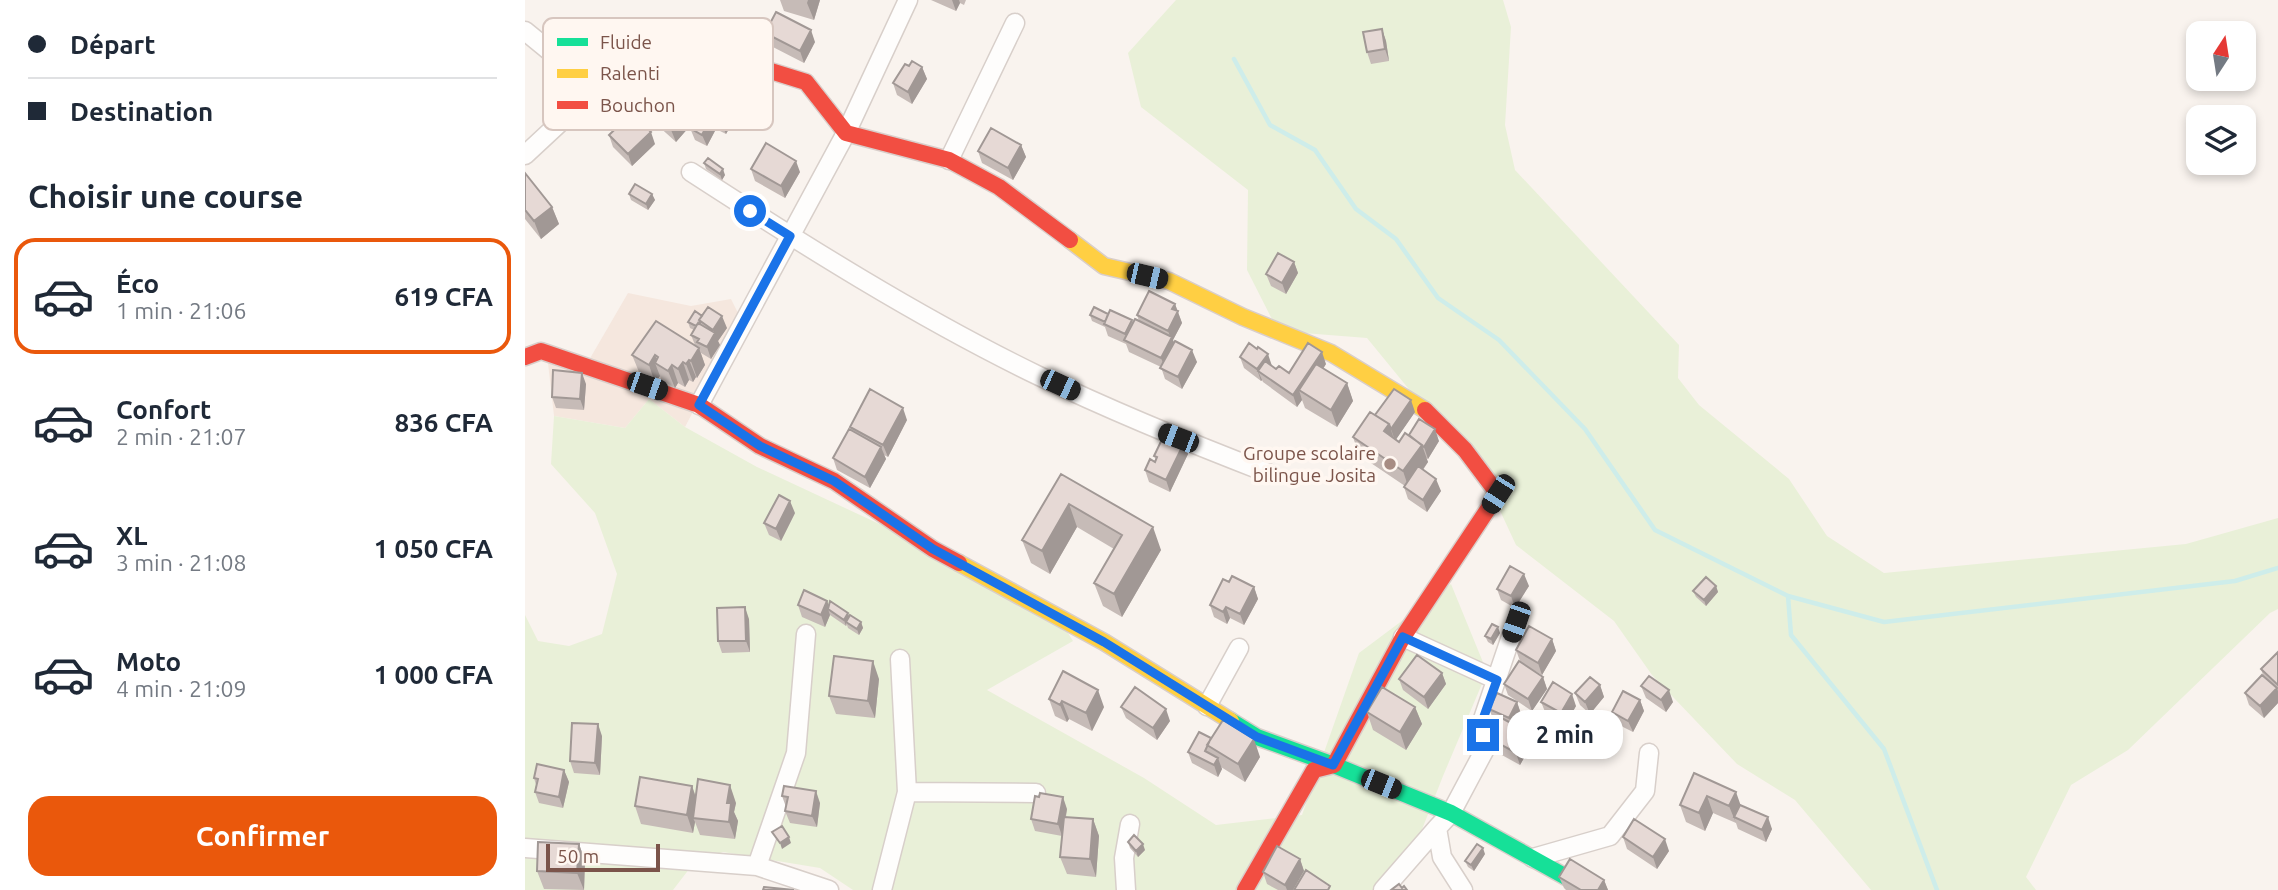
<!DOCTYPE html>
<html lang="fr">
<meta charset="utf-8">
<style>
:root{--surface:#fff;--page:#f6f6f7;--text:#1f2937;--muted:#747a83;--line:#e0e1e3;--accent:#ea580c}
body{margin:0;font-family:Ubuntu,sans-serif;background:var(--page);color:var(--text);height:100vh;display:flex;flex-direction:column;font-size:26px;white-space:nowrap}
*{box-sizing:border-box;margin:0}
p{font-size:23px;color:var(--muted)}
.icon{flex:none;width:38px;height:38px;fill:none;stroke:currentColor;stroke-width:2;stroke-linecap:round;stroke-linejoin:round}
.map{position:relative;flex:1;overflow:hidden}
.panel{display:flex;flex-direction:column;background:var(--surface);width:525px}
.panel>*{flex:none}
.guide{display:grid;align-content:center;height:154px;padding:0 28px;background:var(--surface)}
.needle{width:46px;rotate:12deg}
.buttons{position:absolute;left:1661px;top:21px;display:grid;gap:14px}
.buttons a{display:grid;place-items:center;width:70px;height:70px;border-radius:14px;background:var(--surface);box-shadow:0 4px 10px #0003;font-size:35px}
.scale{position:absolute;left:21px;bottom:18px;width:114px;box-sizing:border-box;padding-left:7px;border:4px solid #7b544a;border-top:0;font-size:19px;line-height:24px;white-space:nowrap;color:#7b544a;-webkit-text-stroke:5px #fff7f1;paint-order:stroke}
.end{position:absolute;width:32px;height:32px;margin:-16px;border:9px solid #1a73e8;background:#fff;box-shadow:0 0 0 4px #fff}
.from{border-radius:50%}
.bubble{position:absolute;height:49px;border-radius:21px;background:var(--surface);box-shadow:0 4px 10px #0003;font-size:23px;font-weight:700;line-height:49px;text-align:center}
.car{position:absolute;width:21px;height:42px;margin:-21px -10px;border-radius:9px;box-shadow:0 0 5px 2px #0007;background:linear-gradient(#222 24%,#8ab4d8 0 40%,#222 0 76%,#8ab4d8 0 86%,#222 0)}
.guide b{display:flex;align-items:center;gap:24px;height:66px;font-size:26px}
.guide b+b{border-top:2px solid var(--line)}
.guide i{width:18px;height:18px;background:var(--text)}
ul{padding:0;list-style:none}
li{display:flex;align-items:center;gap:21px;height:116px;margin:0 14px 10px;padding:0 14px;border:4px solid transparent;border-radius:21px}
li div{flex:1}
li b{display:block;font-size:26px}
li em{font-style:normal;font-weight:700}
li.on{border-color:var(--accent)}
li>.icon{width:63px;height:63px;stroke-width:1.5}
h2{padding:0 28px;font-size:32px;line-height:84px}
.action{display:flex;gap:14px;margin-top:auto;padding:14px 28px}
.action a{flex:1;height:80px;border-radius:21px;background:var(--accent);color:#fff;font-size:28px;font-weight:700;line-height:80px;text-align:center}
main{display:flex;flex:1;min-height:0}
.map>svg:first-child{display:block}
</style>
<main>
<section class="panel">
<div class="guide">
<b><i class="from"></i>Départ</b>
<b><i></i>Destination</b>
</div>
<h2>Choisir une course</h2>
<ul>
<li class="on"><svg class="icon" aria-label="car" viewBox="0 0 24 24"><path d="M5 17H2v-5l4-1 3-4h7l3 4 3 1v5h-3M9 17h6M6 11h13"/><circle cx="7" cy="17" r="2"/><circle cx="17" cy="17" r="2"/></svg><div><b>Éco</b><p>1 min · 21:06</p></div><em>619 CFA</em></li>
<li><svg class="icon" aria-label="car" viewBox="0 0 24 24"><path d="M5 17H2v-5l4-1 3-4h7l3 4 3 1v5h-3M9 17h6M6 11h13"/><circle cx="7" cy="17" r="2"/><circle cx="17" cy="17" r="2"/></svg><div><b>Confort</b><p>2 min · 21:07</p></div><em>836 CFA</em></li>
<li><svg class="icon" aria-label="car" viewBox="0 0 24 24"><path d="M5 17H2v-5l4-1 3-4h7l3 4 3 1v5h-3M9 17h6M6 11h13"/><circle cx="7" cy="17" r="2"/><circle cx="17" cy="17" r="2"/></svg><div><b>XL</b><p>3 min · 21:08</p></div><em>1 050 CFA</em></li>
<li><svg class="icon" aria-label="car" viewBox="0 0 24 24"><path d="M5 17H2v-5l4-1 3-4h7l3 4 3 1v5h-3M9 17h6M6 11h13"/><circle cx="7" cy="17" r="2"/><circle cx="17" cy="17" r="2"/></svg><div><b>Moto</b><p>4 min · 21:09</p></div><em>1 000 CFA</em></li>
</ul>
<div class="action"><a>Confirmer</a></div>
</section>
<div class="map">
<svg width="1753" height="890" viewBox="0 0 1753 890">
<rect width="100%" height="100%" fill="#f9f3ee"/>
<!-- residential -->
<path fill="#f5e7de" d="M103,293L166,306L206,299L214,315L208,335L160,427L124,399L100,428L29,416L23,363L60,367Z"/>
<!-- green -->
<path fill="#e9f0d8" d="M651,0H978L986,27L980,125L990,170L1154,345L1153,378L1174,405L1264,479L1302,536L1359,573L1661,544L1753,518V609L1745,613L1603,750L1546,785L1501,877L1511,890H1346L1270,800L1212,764L1127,675L1089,621L991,545L964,487L842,338L753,331L722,270L723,190L616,107L603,53Z
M124,399L160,427L232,467L524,603L548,641L462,690L619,778L691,825L777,815L834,653L926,584L962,672L918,776L885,860L857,890H328L295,868L198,852L168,864L148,890H0V615L13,641L44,646L77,634L92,574L70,513L26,464L29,416L100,428Z"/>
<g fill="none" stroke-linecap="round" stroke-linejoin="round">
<!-- stream -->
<path stroke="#ceedea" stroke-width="4.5" d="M709,59L745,125L790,150L831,209L871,239L913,298L974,340L1060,429L1130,530L1263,596L1359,622L1710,581L1753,568
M1263,596L1266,635L1359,749L1412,890"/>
<!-- street casing -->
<g stroke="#d8cfca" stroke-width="21">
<path id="street" d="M0,31L71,89L0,155
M424,160L490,23
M166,172C277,244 394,318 514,376C589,412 665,443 743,473
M174,405L321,133L383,0
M878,637L972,680
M375,659L382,792
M682,706L714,648
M0,848L232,866L304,890
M1008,858L1085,836L1120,791L1124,753
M232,866L271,753L281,634
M357,890L382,792L511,793
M601,890L599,858L605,824
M858,890L912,828
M938,890L917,857L912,828L926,813L959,751L958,719L991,622"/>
</g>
<!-- fast casing -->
<g stroke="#d9ceca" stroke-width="19">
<path id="fast" d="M706,721L732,737L809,765L926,813L1041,877"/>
</g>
<!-- slow casing -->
<g stroke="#d9ceca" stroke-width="19">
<path id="slow" d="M545,240L579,266L644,281L718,317L806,353L900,410
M434,563L579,642L706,721"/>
</g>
<!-- jam casing -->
<g stroke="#d9ceca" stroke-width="19">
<path id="jam" d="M239,69L281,82L321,133L424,160L474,187L545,240
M0,357L16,351L174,405L235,446L309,481L408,549L434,563
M720,890L789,770L809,765L878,637L973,494L940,450L900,410"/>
</g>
<!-- street -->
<use href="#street" stroke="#fefdfc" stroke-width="18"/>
<!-- fast -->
<use href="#fast" stroke="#16e098" stroke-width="16"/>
<!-- slow -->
<use href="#slow" stroke="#ffcf43" stroke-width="16"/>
<!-- jam -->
<use href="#jam" stroke="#f24e42" stroke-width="16"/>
</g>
<!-- wall -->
<path fill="#c6bbb7" d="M255,0H295L289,20L259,11Z
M406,0H441L439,5L435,3L431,11Z
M857,29L861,41L864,61L846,64L842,52Z
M179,33L202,38L212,61L206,67L183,45Z
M240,33L290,42L279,63L244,45Z
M384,66L397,67L402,79L387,104L372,95L368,83Z
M105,80L135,95L191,94L187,98L188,100L182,106L200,116L205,127L201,134L191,129L182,146L170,140L165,128L168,122L151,142L131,124L126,110L109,91Z
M84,135L130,144L107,166L88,147Z
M496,145L501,157L488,180L457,163L453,151Z
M179,163L200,175L197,180L181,169Z
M226,169L275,172L260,198L230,181Z
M0,173L27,207L34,224L16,239L0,219Z
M104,194H127L130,200L123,210L106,200Z
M769,262L773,273L761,294L746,286L741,274Z
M650,304L657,323L648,340L649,342L672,362L657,389L640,379L636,367L604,352L601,344L583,336L580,327L567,321L565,315L583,314L607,320L608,323L614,321L612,315Z
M170,311L202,328L193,341L195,345L186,359L176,353L174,348L180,365L172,378L171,377L168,382L164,380L160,387L153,383L150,388L136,380L135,376L130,383L114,372L107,355L170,345L166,335L169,330L165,328L163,322Z
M715,357L764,373L801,364L798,369L822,383L828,401L812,427L780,408L777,400L772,407L738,382L737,380L736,381L719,368Z
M61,384L59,410L31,408L27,397Z
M890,412L871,439L874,442L884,435L914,441L903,459L901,458L903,462L898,470L916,491L902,512L883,499L879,487L880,486L834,455L828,437L850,415Z
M382,420L363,457L359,455L361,459L345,488L312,470L308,458L326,431L325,427Z
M659,443L663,454L645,492L624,482L620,470L630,462L631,460L629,456Z
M536,474L636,550L597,617L578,606L569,583L589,549L552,527L525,574L506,563L497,540Z
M270,513L256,541L244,535L239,523Z
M704,582L729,587L733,599L719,625L705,618L702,624L689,617L685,605Z
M1004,586L990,608L976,600L972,589Z
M1191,586L1193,592L1181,606L1171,597L1168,591Z
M302,601L304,606L336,622L338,628L334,635L323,628L322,625L321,626L305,615L300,627L277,617L273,605Z
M224,619L225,652L197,653L193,641Z
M975,633L968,645L963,642L960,636Z
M1027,639L1031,651L1017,675L1000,665L1018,677L1022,689L1007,711L983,695L979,684L995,661L991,650Z
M1753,652V703L1739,718L1724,705L1720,693L1738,675L1736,669Z
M917,673L921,684L903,709L878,690L874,679Z
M354,679L350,718L311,714L304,696Z
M1075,685L1079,697L1065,714L1055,705L1050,693Z
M1116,686L1148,702L1141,712L1121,698Z
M524,699L579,707L567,731L544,719L542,722L530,716Z
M1115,700L1119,711L1108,732L1092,724L1087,712Z
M992,702L996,714L991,726L1002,732L1007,744L995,765L966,749L962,737L970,722L969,721L964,709Z
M1016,702L1051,706L1040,725L1021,714Z
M596,707L645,721L632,740L601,718Z
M890,707L897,724L881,750L848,730L842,712Z
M77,736L75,775L49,773L45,761Z
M686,738L735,757L720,782L696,767L697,769L693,777L667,763L663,752Z
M39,770L44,782L38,808L14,803L10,792L11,785L9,778Z
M1169,773L1215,805L1247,829L1241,842L1213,829L1211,823L1188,813L1180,831L1161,822L1155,805Z
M167,786L171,797L211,803L209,812L213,821L210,839L175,835L170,822L168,833L116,824L110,806Z
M257,796L295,803L292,827L265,823L260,811L261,807Z
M542,809L541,817L568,819L574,836L571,877L542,874L535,857L537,836L510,831L506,819Z
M1098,837L1144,851L1132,869L1102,849Z
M603,842L620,850L613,857L605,848Z
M54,844L60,861L59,890L19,889L12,871Z
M960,854L949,871L943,867L940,861Z
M775,859L779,871L768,890H753L742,884L738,872Z
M1034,877L1079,880L1083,890H1041L1039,888Z"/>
<!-- shaded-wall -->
<path fill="#a19895" d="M283,0H295L289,20L282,3Z
M427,0H434L435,3L431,11Z
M857,29L861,41L864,61L860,49Z
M286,30L290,42L279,63L275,51Z
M208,49L212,61L206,67L202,55Z
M397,67L402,79L387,104L383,92Z
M182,83L189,88L191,94L187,98L188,100L151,142L144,125Z
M200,116L205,127L201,134L196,123Z
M186,117L191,129L182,146L177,135Z
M126,132L130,144L107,166L103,154Z
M496,145L501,157L488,180L483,168Z
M271,161L275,172L260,198L256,186Z
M198,169L200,175L197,180L195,174Z
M127,194L130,200L123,210L121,204Z
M27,207L34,224L16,239L9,221Z
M769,262L773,273L761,294L757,283Z
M650,304L657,323L648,340L651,348L641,370L636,358L646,339L643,331L647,309Z
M197,316L202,328L193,341L195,345L186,359L182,347L190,334L188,330Z
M174,348L180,365L172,378L166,361Z
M667,350L672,362L657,389L653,377Z
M797,352L801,364L781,395L774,390L777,400L772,407L768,395Z
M743,354L747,366L733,371L737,380L736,381L732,369Z
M130,355L134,365L130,363L135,376L130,383L124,365Z
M164,360L171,377L168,382L161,364Z
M158,362L164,380L160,387L153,369Z
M147,365L153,383L150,388L143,371Z
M57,373L61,384L59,410L55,399Z
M822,383L828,401L812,427L806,410Z
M886,400L890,412L870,441L866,429Z
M378,408L382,420L363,457L358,445Z
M864,424L870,442L859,431Z
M910,429L914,441L903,459L899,447Z
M659,443L663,454L645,492L641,480Z
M897,445L903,462L884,489L878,471Z
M356,447L361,459L345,488L340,477Z
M911,479L916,491L902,512L898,500Z
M265,501L270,513L256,541L251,529Z
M544,504L552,527L525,574L517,551Z
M628,527L636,550L597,617L589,594Z
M999,574L1004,586L990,608L986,596Z
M1191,586L1193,592L1181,606L1179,600Z
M729,587L733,599L719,625L715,614Z
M302,601L306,611L303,609L305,615L300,627L296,615Z
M220,607L224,619L225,652L221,641Z
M701,607L705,618L702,624L698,612Z
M323,613L325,619L321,622V626L319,620Z
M336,622L338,628L334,635L332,629Z
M973,627L975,633L968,645L966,639Z
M1027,639L1031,651L1017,675L1013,663Z
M348,661L354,679L350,718L343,701Z
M917,673L921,684L903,709L899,697Z
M1018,677L1022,689L1007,711L1003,699Z
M1075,685L1079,697L1065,714L1060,702Z
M1752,688L1753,691V703L1739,718L1735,706Z
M573,690L579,707L567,731L561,713Z
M1144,690L1148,702L1141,712L1136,700Z
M1047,694L1051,706L1040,725L1036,713Z
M1115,700L1119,711L1108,732L1103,721Z
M537,701L544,719L542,722L535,705Z
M992,702L996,714L989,730L984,718Z
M890,707L897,724L881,750L875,732Z
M641,709L645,721L632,740L628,728Z
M73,724L77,736L75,775L70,763Z
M1002,732L1007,744L995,765L991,753Z
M729,739L735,757L720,782L713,764Z
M693,758L697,769L693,777L689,765Z
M39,770L44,782L38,808L34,797Z
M205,785L211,803L209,812L213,821L210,839L204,822L202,803Z
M167,786L173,804L168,818L170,822L168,833L162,815Z
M291,791L295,803L292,827L287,816Z
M1211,792L1217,809L1209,817L1211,823L1204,806Z
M1182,796L1188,813L1180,831L1174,813Z
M538,797L542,809L537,836L533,824Z
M1243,817L1247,829L1241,842L1237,830Z
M568,819L574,836L571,877L565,859Z
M264,837L266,843L257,849L255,843Z
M1140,839L1144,851L1132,869L1128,857Z
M54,844L60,861L59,890L52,873Z
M618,844L620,850L613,857L611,851Z
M958,848L960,854L949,871L946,865Z
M775,859L779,871L768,890H762L760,885Z
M1079,880L1083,890H1073Z"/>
<!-- building -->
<path fill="#e6d9d5" stroke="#a19895" stroke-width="2" d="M251,12L286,30L275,51L240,33Z
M857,29L860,49L842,52L838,32Z
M387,61L397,67L383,92L368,83L380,64L384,66Z
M178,104L200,116L196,123L186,117L177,135L165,128Z
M107,113L126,132L103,154L84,135Z
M466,128L496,145L483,168L453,151Z
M241,143L271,161L256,186L226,169Z
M183,158L198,169L195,174L179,163Z
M0,173L27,207L9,221L0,210Z
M110,184L127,194L121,204L104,194Z
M753,253L769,262L757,283L741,274Z
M624,291L650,304L647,309L653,311L643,331L612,315Z
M183,307L197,316L188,330L174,320Z
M569,307L583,314L580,322L565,315Z
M585,310L607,320L600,334L579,324Z
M170,311L177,316L174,320L175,323L174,324L173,323L171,326L163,322Z
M610,319L647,337L636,358L599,340Z
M131,321L174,348L166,361L164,360L161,364L158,362L153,369L147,365L143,371L130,363L133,357L130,355L124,365L107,355Z
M173,323L190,333L182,347L172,342L174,339L166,335Z
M650,341L667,350L653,377L635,368Z
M724,343L732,349L733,347L743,354L732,369L715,357Z
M783,343L797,352L768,395L733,371L740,361L751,369L754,366L764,373Z
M791,364L822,383L806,410L774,390Z
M28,370L57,373L55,399L27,397Z
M345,389L378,408L358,445L325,427Z
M869,389L886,400L866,429L864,424L850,415Z
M845,412L864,424L859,431L874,442L880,433L897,445L878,471L828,437Z
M894,419L910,429L899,447L884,435Z
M324,429L356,447L340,477L308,458Z
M640,433L659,443L641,480L620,470L625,459L630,462L632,457L629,456Z
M893,466L911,479L898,500L879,487Z
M536,474L628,527L589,594L569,583L597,535L544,504L517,551L497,540Z
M254,495L265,501L251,529L239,523Z
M985,566L999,574L986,596L972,589Z
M707,576L729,587L715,614L701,607L698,612L685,605L698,579L704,582Z
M1181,577L1191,586L1179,600L1168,591Z
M279,590L302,601L296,615L273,605Z
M305,601L323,613L319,620L303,609Z
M220,607L221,641H193L192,608Z
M325,615L336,622L332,629L321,622Z
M967,624L973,627L966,639L960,636Z
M1004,626L1027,639L1013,663L991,650Z
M1753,652V685L1736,669Z
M892,655L917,673L899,697L874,679Z
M309,656L348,661L343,701L304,696Z
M994,661L1018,677L1003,699L979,684Z
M538,671L573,690L561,713L537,701L535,705L524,699Z
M1737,675L1752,688L1735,706L1720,693Z
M1124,676L1144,690L1136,700L1116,686Z
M1065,677L1075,685L1060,702L1050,693Z
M1028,682L1047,694L1036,713L1016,702Z
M610,687L641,709L628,728L596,707Z
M857,687L890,707L875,732L842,712Z
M1098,691L1115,700L1103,721L1087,712Z
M972,693L992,702L984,718L964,709Z
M973,716L1002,732L991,753L962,737Z
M698,720L729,739L713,764L682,745Z
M47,723L73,724L70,763L45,761Z
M674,732L686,738L680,751L693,758L689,765L663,752Z
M12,764L39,770L34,797L10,792L13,779L9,778Z
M1169,773L1211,792L1204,806L1182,796L1174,813L1155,805Z
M115,777L167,786L162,815L110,806Z
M173,779L205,785L202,803H206L204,822L168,818Z
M259,786L291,791L287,816L260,811L263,797L257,796Z
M515,793L538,797L533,824L506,819L510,796L514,797Z
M1215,805L1243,817L1237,830L1209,817Z
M539,817L568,819L565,859L535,857Z
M1109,819L1140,839L1128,857L1098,837Z
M257,826L264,837L255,843L247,832Z
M609,835L618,844L611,851L603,842Z
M13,842L54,844L52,873L12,871Z
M952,844L958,848L946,865L940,861Z
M752,846L775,859L760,885L738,872Z
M1045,859L1079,880L1073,890H1056L1034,877Z
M781,870L805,886L803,890H769Z
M874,884L877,888L879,886L882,890H866Z
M239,887L269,890H238Z"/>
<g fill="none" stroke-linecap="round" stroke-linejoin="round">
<!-- route -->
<path stroke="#1a73e8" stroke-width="9" d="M225,211L265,236L174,405L235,446L309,481L408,549L579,642L732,737L808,765L878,637L972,680L958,719V735"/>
</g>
<!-- markers -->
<circle fill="#a78c83" stroke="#fff7f1" stroke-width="2.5" cx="865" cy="464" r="7"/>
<g text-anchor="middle" stroke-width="7" stroke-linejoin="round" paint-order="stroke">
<!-- poi labels -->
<g font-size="19" fill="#7b544a" stroke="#fff7f1" text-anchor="end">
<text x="851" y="460">Groupe scolaire<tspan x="851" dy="22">bilingue Josita</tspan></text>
</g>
</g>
<!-- legend -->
<rect x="18" y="18" width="230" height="112" rx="10" fill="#fff7f1" stroke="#d7c6bf" stroke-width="2"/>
<rect x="32" y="38" width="31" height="8" fill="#16e098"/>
<rect x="32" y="69" width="31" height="9" fill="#ffcf43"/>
<rect x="32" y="101" width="31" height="8" fill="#f24e42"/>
<g font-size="19" fill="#7b544a">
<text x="75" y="49">Fluide</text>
<text x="75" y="80">Ralenti</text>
<text x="75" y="112">Bouchon</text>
</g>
</svg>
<div class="buttons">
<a><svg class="needle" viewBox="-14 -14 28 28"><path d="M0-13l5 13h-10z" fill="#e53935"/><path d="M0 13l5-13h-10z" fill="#747a83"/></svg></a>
<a><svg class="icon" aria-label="layers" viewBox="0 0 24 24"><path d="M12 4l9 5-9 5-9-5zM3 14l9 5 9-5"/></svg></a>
</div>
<div class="scale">50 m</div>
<i class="end from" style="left:225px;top:211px"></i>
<i class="end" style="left:958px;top:735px"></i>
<div class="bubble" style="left:982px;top:710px;width:116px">2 min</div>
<i class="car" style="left:622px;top:276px;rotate:103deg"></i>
<i class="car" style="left:535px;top:385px;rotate:115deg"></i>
<i class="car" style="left:122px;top:386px;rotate:109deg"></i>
<i class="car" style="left:653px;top:438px;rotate:291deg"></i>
<i class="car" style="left:973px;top:494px;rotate:213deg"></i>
<i class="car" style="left:991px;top:622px;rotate:199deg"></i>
<i class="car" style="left:856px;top:784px;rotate:112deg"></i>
</div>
</main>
